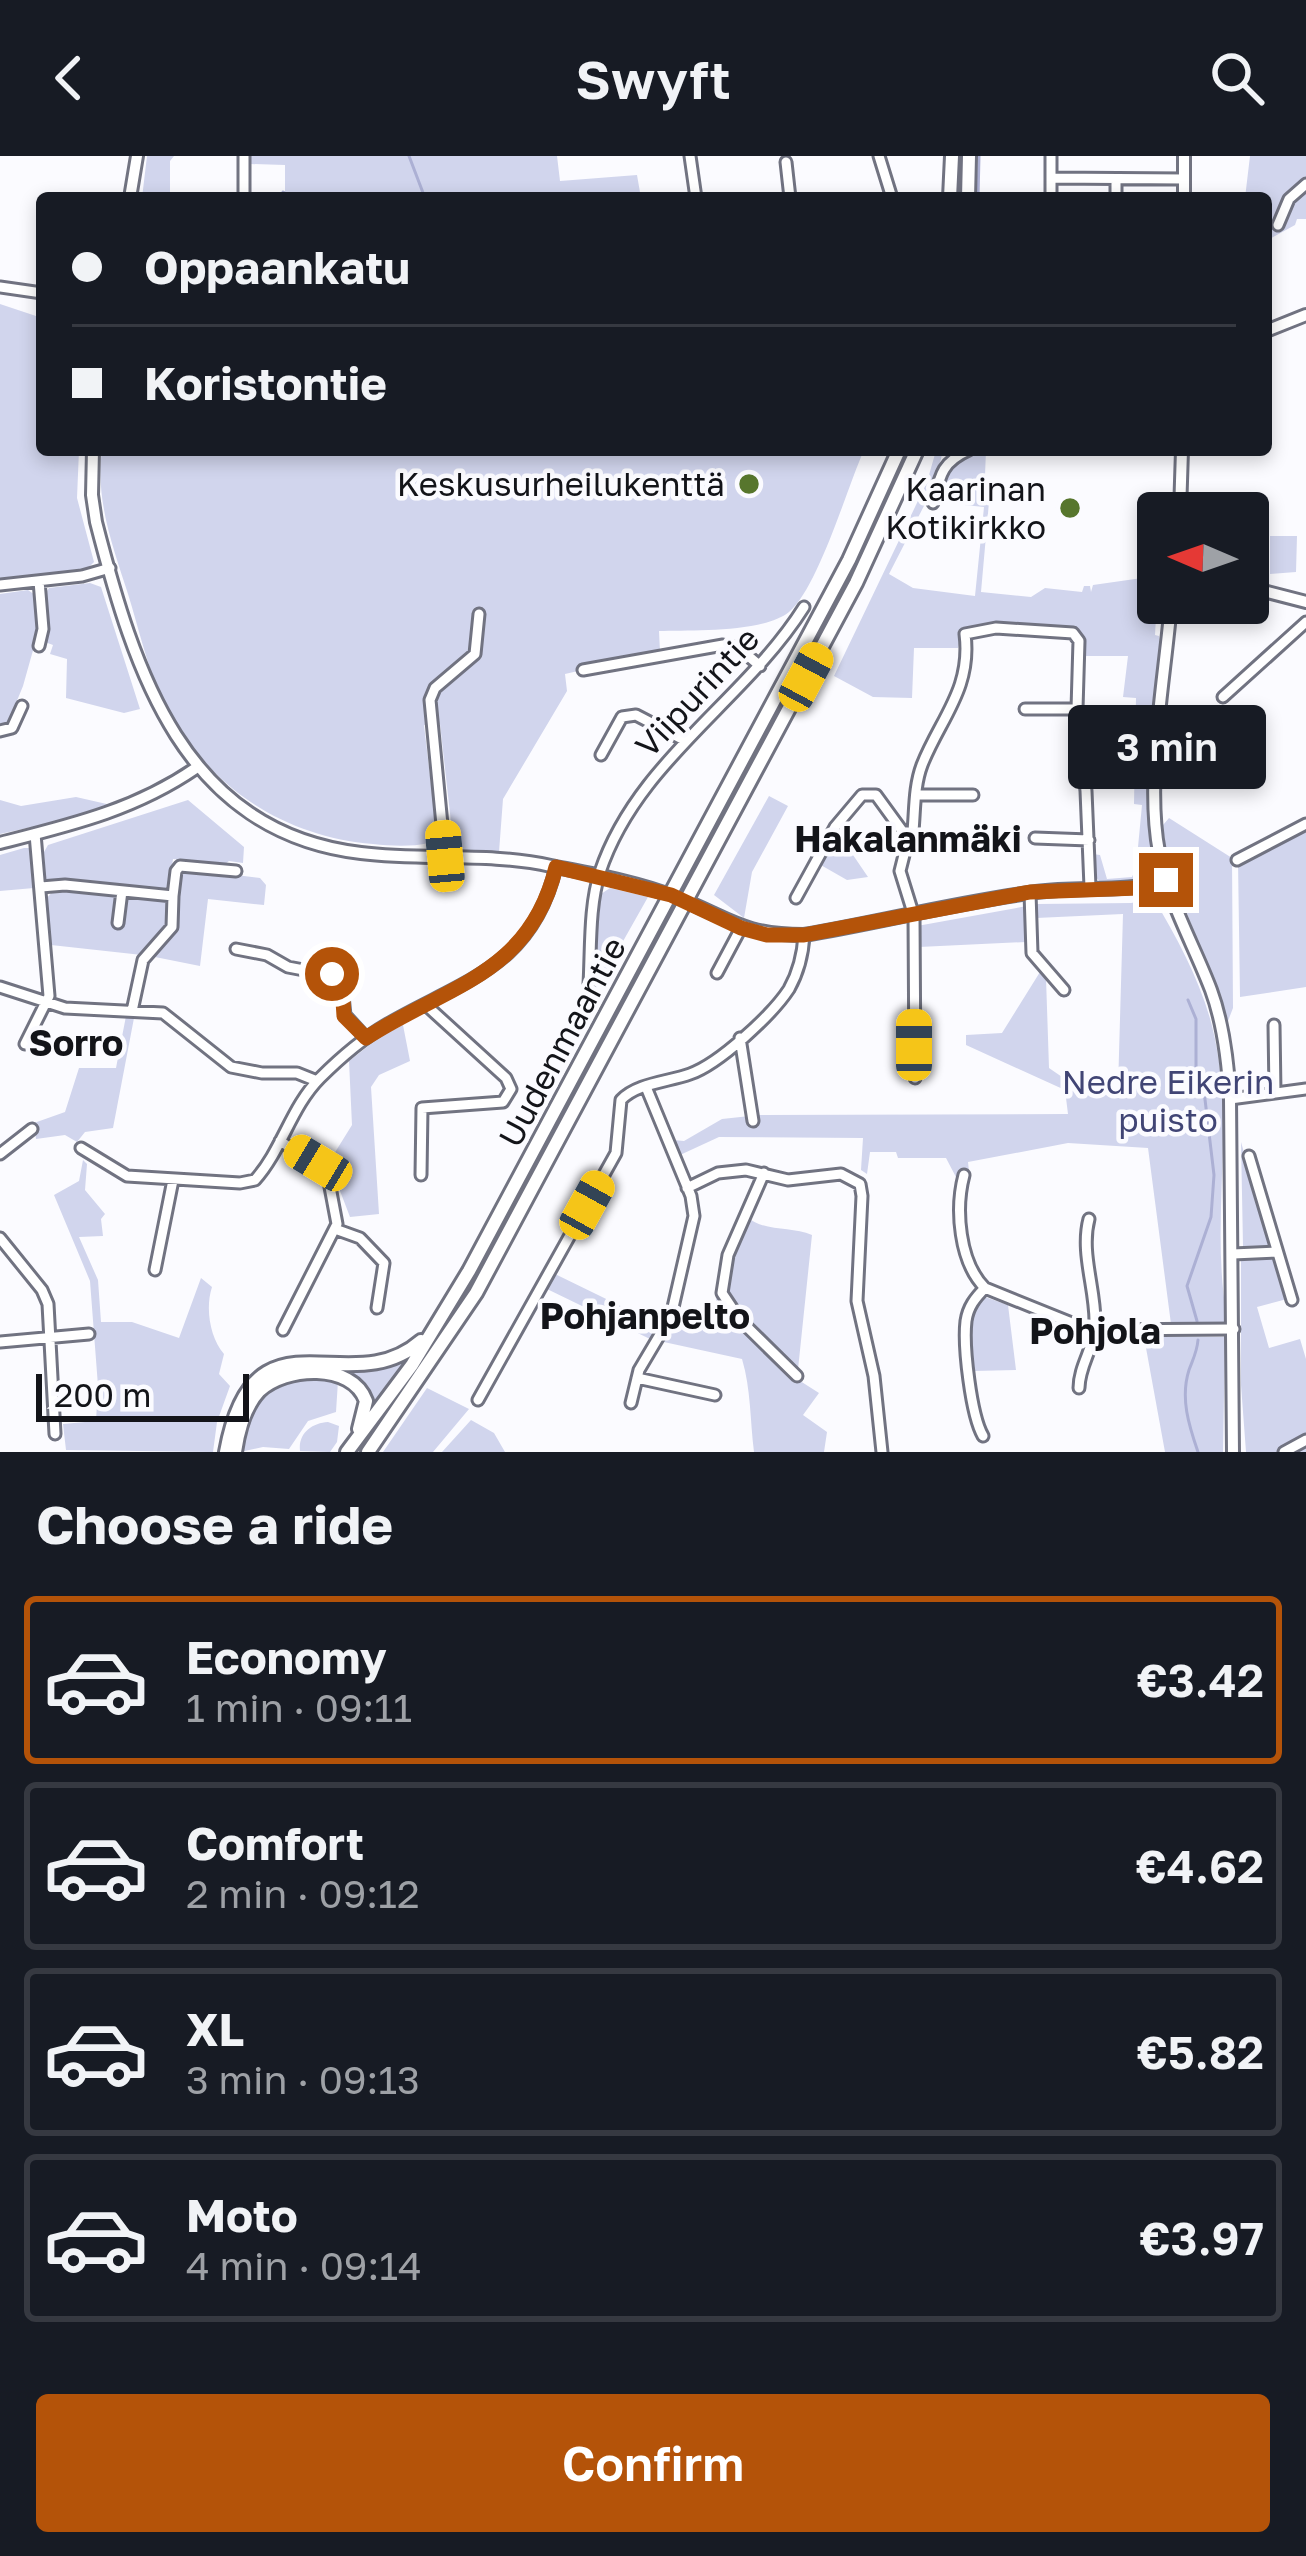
<!DOCTYPE html>
<meta charset="utf-8">
<style>
:root{--surface:#171b24;--page:#242831;--text:#f1f3f6;--muted:#9ea1a6;--line:#363941;--accent:#b45309}
body{margin:0;font-family:"Golos Text",sans-serif;background:var(--page);color:var(--text);height:100vh;display:flex;flex-direction:column;font-size:45px;white-space:nowrap}
*{box-sizing:border-box;margin:0}
p{font-size:39px;color:var(--muted)}
.icon{flex:none;width:66px;height:66px;fill:none;stroke:currentColor;stroke-width:2;stroke-linecap:round;stroke-linejoin:round}
.map{position:relative;height:1296px;overflow:hidden}
.sheet{display:flex;flex-direction:column;background:var(--surface);flex:1}
.sheet>*{flex:none}
.hud{position:absolute;left:36px;top:36px;width:1236px;height:264px;border-radius:12px;box-shadow:0 6px 18px #0003;display:grid;align-content:center;height:264px;padding:0 36px;background:var(--surface)}
.needle{width:78px;rotate:272deg}
.controls{position:absolute;left:1137px;top:336px;display:grid;gap:24px}
.controls a{display:grid;place-items:center;width:132px;height:132px;border-radius:12px;background:var(--surface);box-shadow:0 6px 18px #0003;font-size:60px}
.scale{position:absolute;left:36px;bottom:30px;width:213px;box-sizing:border-box;padding-left:12px;border:6px solid #131419;border-top:0;font-size:33px;line-height:42px;white-space:nowrap;color:#131419;-webkit-text-stroke:9px #fbfbff;paint-order:stroke}
.end{position:absolute;width:54px;height:54px;margin:-27px;border:15px solid #b45309;background:#fff;box-shadow:0 0 0 6px #fff}
.from{border-radius:50%}
.bubble{position:absolute;height:84px;border-radius:12px;background:var(--surface);box-shadow:0 6px 18px #0003;font-size:39px;font-weight:600;line-height:84px;text-align:center}
.car{position:absolute;width:36px;height:72px;margin:-36px -18px;border-radius:15px;box-shadow:0 0 9px 3px #0007;background:linear-gradient(#f5c518 24%,#345 0 40%,#f5c518 0 76%,#345 0 86%,#f5c518 0)}
.hud b{display:flex;align-items:center;gap:42px;height:114px;font-size:45px}
.hud b+b{border-top:3px solid var(--line)}
.hud i{width:30px;height:30px;background:var(--text)}
ul{padding:0;list-style:none}
li{display:flex;align-items:center;gap:36px;height:168px;margin:0 24px 18px;padding:0 12px;border:6px solid var(--line);border-radius:12px}
li div{flex:1}
li b{display:block;font-size:45px}
li em{font-style:normal;font-weight:600}
li.on{border-color:var(--accent)}
li>.icon{width:108px;height:108px;stroke-width:1.5}
h2{padding:0 36px;font-size:54px;line-height:144px}
.primary-button{display:flex;gap:24px;margin-top:auto;padding:24px 36px}
.primary-button a{flex:1;height:138px;border-radius:12px;background:var(--accent);color:#fff;font-size:48px;font-weight:600;line-height:138px;text-align:center}
header{display:flex;justify-content:space-between;align-items:center;height:156px;padding:0 36px;background:var(--surface);font-size:54px;font-weight:600}
.map>svg:first-child{display:block}
</style>
<header><svg class="icon" aria-label="back" viewBox="0 0 24 24"><path d="M15 5l-7 7 7 7"/></svg>Swyft<svg class="icon" aria-label="search" viewBox="0 0 24 24"><circle cx="10" cy="10" r="6"/><path d="M15 15l6 6"/></svg></header>
<div class="map">
<svg width="1306" height="1296" viewBox="0 0 1306 1296">
<rect width="100%" height="100%" fill="#fbfbff"/>
<!-- green -->
<path fill="#d1d5ed" d="M147,0H174L170,5V42H142Z
M250,0H557L560,25L637,19L641,42H285V9L250,8Z
M1250,0H1306V63H1297L1295,69L1266,85V42H1245Z
M0,148L42,162V294H79L77,342L94,406L86,414L0,425Z
M102,294H864C847,332 818,432 789,456C763,477 691,474 659,475L660,496L565,518L567,535L503,643L499,696L460,695L452,675L440,568L424,569L437,679L429,687C411,691 391,690 373,688C280,680 204,628 163,544C147,511 139,473 128,438C113,391 95,344 102,294Z
M943,294L931,346H926L889,418L913,432L975,440L984,351L935,346L943,315C961,312 966,294 986,294L984,345L989,346L981,436L1031,441L1045,432L1082,436L1084,430H1090L1091,436L1093,429L1142,422L1158,425L1155,479L1159,480L1161,494L1156,708L1145,725L1103,729L1093,718V698L1100,699L1107,723L1132,721L1136,712L1142,649L1134,648L1136,542L1123,541L1128,500H1085L1084,525H1080V480L962,475L958,492H914L912,542L873,541L834,520L927,326L935,298Z
M1270,380H1297L1296,416L1270,418Z
M90,427L101,431L140,553L124,557L66,542L67,503L50,498L53,489L45,486L49,474L45,438L49,432Z
M28,434L35,439L39,473L23,530L7,569L0,567V438Z
M769,640L788,650L752,716L744,762L714,739Z
M76,641L111,649L113,653L0,678V644L21,650Z
M188,644L244,691L243,707L229,705L224,709L173,703L169,731L163,735L45,725L44,696L48,689Z
M1169,662L1232,702L1233,852L1228,865L1167,705L1163,669Z
M1306,671V831L1240,841L1238,705Z
M838,677L868,721L847,724L819,708Z
M24,692H34V732L0,735V699Z
M187,713L260,722L266,729L264,749L208,743L200,810L150,800L174,776L181,718Z
M610,732L648,741L591,842L601,738Z
M71,733L111,738L116,742L111,767L124,769L125,743L130,740L167,744L171,749L168,771L142,799L51,789L47,742L53,735Z
M1154,743C1177,782 1201,826 1212,870C1233,952 1216,1039 1222,1121C1223,1137 1226,1152 1226,1167L1171,1168L1148,992L1068,987L968,1006L970,1025L957,1023L946,1002H898L896,996H870L867,1018L861,1014L863,982L719,981L680,999L673,984L684,985L722,963L759,959L1068,958L1065,934L966,889V879L1002,877L1040,816L1046,822L1049,912L1081,934L1118,933L1123,758L1036,762L1037,748L1131,747Z
M1027,750L1026,786L919,791L917,770Z
M126,860L134,862L113,972L85,976L77,986L65,979L36,983L34,967L65,956L79,912H116Z
M403,869L410,905L379,919L371,931L379,1058L350,1061L329,1006L352,969L349,905L380,881Z
M1241,986L1271,1091L1243,1090Z
M83,1004L87,1008L85,1034L105,1058L101,1063L103,1080L79,1081L98,1124L101,1166H132L179,1182L201,1122L212,1131C205,1152 210,1182 224,1198L219,1218L230,1230L217,1266L213,1296L66,1294L63,1268L96,1265L98,1230L90,1125L54,1039L79,1025Z
M757,1020L765,1023L747,1061C764,1076 791,1070 812,1079L797,1223L819,1237L803,1259L827,1276L824,1296H754C750,1264 751,1233 742,1203L650,1183L547,1133L555,1118L639,1159L710,1175L726,1094Z
M1275,1102L1287,1143L1257,1151L1269,1192L1300,1183L1306,1203V1296H1246L1241,1229V1103Z
M985,1141L1008,1149L1016,1214L974,1215C971,1189 963,1159 985,1141Z
M1144,1181H1225L1223,1296H1165Z
M411,1200L369,1258L362,1228L349,1215L351,1209L387,1210Z
M305,1222L338,1225L336,1256L308,1265L289,1293L263,1291L240,1296C243,1274 253,1238 276,1228C284,1224 296,1224 305,1222Z
M427,1232L469,1253L433,1296H383Z
M471,1264L494,1277L505,1296H442Z
M328,1266L339,1270L337,1286L330,1296L300,1295C298,1277 312,1267 328,1266Z"/>
<g fill="none" stroke-linecap="round" stroke-linejoin="round">
<!-- stream -->
<path stroke="#acb0d4" stroke-width="3" d="M409,0L425,42
M283,36L292,42
M978,42L979,0
M1188,844L1196,863V912L1204,935L1214,1019L1211,1061L1187,1130L1197,1165
M1198,1184C1197,1196 1193,1203 1189,1214C1180,1242 1189,1270 1198,1296"/>
<!-- minor casing -->
<g stroke="#717381" stroke-width="15">
<path id="minor" d="M690,0L696,42
M879,0L892,42
M1051,0V42
M786,6L790,42
M1051,22L1184,23
M244,42V0
M1116,42V23
M1278,69L1289,43L1306,28
M0,131L42,137
M933,347C940,319 942,306 969,294
M39,425L43,473L39,490
M0,429L82,420L110,412
M583,514L723,489L739,492L760,510
M1223,541L1306,466
M1025,553H1077
M0,575L12,572L22,550
M601,599L622,561L636,559L684,584
M916,639H973
M1035,682L1089,684
M908,683L913,675C915,654 914,630 922,609C940,563 972,533 965,478L996,472L1073,477L1079,485L1077,553L1086,635L1090,731
M445,700L430,544L435,532L475,498L479,458
M1237,704L1306,668
M41,731L65,729L173,740L176,715L180,710L236,715
M1030,737L1032,797L1064,834
M796,742L835,671L862,639H876L908,683L900,715L914,760L915,922
M118,767L122,735
M236,793L267,799L288,811L335,820L342,830L345,859L366,882
M717,817L741,772
M589,828C591,793 589,749 600,716C637,605 744,546 804,451
M0,831L65,852L163,857L231,911L262,917H297L317,925
M132,855L143,804L172,771L173,740
M1274,869L1275,937
M740,882L753,965
M25,888L49,840L35,678
M1230,943L1306,933
M280,985L327,1015L337,1068L283,1174
M81,992L127,1020L240,1027L255,1024C282,994 291,951 320,922C340,902 362,883 386,869C463,824 532,812 556,711
M0,998L32,973
M1249,1000L1292,1144
M764,1017L728,1099L722,1137L740,1164L797,1220
M421,1019L422,952L503,946L511,933L506,922L426,849
M964,1019C955,1053 959,1106 985,1132L1089,1174L1234,1173
M687,1032L718,1017L746,1014L788,1024L841,1018L860,1028L862,1040L857,1145L874,1220L882,1296
M335,1073L360,1082L384,1107L377,1152
M0,1082L42,1134L48,1148L55,1278
M1233,1098L1277,1096
M155,1114L173,1024
M0,1186L89,1178
M637,1222L715,1239
M1079,1232C1079,1209 1095,1191 1095,1168C1096,1134 1080,1097 1089,1063
M478,1244L616,997L621,944C637,927 668,926 690,918C719,908 772,859 789,833C798,817 803,797 804,779
M631,1247L639,1214L671,1160L694,1060L691,1040L646,931
M983,1280C971,1259 963,1190 966,1165C968,1151 975,1142 985,1132
M1284,1296L1306,1284"/>
</g>
<!-- tertiary casing -->
<g stroke="#717381" stroke-width="16">
<path id="tertiary" d="M130,42L137,0
M1184,42V0
M1266,175L1306,159
M93,294L92,339L96,366C134,514 183,676 361,697C424,705 488,696 551,710C591,718 637,726 675,741C730,762 741,779 804,779C881,766 958,746 1036,736C1080,730 1124,737 1166,725
M1180,357L1182,294
M1248,431L1306,446
M1171,447C1165,522 1145,623 1159,696C1168,745 1194,789 1211,834C1224,869 1228,907 1230,943L1233,1296
M0,687C71,669 135,654 196,612"/>
</g>
<!-- secondary casing -->
<g stroke="#717381" stroke-width="18">
<path id="secondary" d="M950,42L952,0
M968,42L969,0
M226,1296C254,1143 348,1249 421,1185
M235,1296C238,1275 244,1251 259,1235C285,1210 352,1206 366,1245L359,1273
M347,1296L412,1209L469,1115L849,404L899,294
M368,1296L476,1137L856,427L917,294"/>
</g>
<!-- minor -->
<use href="#minor" stroke="#fff" stroke-width="9"/>
<!-- tertiary -->
<use href="#tertiary" stroke="#fff" stroke-width="10"/>
<!-- secondary -->
<use href="#secondary" stroke="#fff" stroke-width="12"/>
</g>
<g fill="none" stroke-linecap="round" stroke-linejoin="round">
<!-- route -->
<path stroke="#b45309" stroke-width="15" d="M332,818L342,830L344,860L366,882C446,830 530,819 556,711L671,739L741,772L767,779H804L1030,736L1138,732L1166,724"/>
</g>
<!-- markers -->
<g fill="#57762d" stroke="#fbfbff" stroke-width="4.5">
<circle cx="749" cy="328" r="12"/>
<circle cx="1070" cy="352" r="12"/>
</g>
<g text-anchor="middle" stroke-width="9" stroke-linejoin="round" paint-order="stroke">
<!-- poi labels -->
<g font-size="33" fill="#131419" stroke="#fbfbff" text-anchor="end">
<text x="725" y="340">Keskusurheilukenttä</text>
<text x="1046" y="345">Kaarinan<tspan x="1046" dy="38">Kotikirkko</tspan></text>
</g>
<!-- street labels -->
<g font-size="33" fill="#131419" stroke="#fbfbff">
<text transform="translate(697 536) rotate(-47)" y="12">Viipurintie</text>
<text transform="translate(562 886) rotate(-62)" y="12">Uudenmaantie</text>
</g>
<!-- park labels -->
<g font-size="33" fill="#414575" stroke="#fbfbff">
<text x="1168" y="938">Nedre Eikerin<tspan x="1168" dy="38">puisto</tspan></text>
</g>
<!-- neighbourhood labels -->
<g font-size="36" font-weight="bold" fill="#131419" stroke="#fbfbff">
<text x="908" y="696">Hakalanmäki</text>
<text x="76" y="900">Sorro</text>
<text x="645" y="1173">Pohjanpelto</text>
<text x="1095" y="1188">Pohjola</text>
</g>
</g>
</svg>
<div class="controls">
<a><svg class="needle" viewBox="-14 -14 28 28"><path d="M0-13l5 13h-10z" fill="#e53935"/><path d="M0 13l5-13h-10z" fill="#9ea1a6"/></svg></a>
</div>
<div class="scale">200 m</div>
<i class="end from" style="left:332px;top:818px"></i>
<i class="end" style="left:1166px;top:724px"></i>
<div class="bubble" style="left:1068px;top:549px;width:198px">3 min</div>
<i class="car" style="left:806px;top:521px;rotate:28deg"></i>
<i class="car" style="left:445px;top:700px;rotate:355deg"></i>
<i class="car" style="left:914px;top:889px;rotate:0deg"></i>
<i class="car" style="left:318px;top:1007px;rotate:301deg"></i>
<i class="car" style="left:587px;top:1049px;rotate:29deg"></i>
<div class="hud">
<b><i class="from"></i>Oppaankatu</b>
<b><i></i>Koristontie</b>
</div>
</div>
<section class="sheet">
<h2>Choose a ride</h2>
<ul>
<li class="on"><svg class="icon" aria-label="car" viewBox="0 0 24 24"><path d="M5 17H2v-5l4-1 3-4h7l3 4 3 1v5h-3M9 17h6M6 11h13"/><circle cx="7" cy="17" r="2"/><circle cx="17" cy="17" r="2"/></svg><div><b>Economy</b><p>1 min · 09:11</p></div><em>€3.42</em></li>
<li><svg class="icon" aria-label="car" viewBox="0 0 24 24"><path d="M5 17H2v-5l4-1 3-4h7l3 4 3 1v5h-3M9 17h6M6 11h13"/><circle cx="7" cy="17" r="2"/><circle cx="17" cy="17" r="2"/></svg><div><b>Comfort</b><p>2 min · 09:12</p></div><em>€4.62</em></li>
<li><svg class="icon" aria-label="car" viewBox="0 0 24 24"><path d="M5 17H2v-5l4-1 3-4h7l3 4 3 1v5h-3M9 17h6M6 11h13"/><circle cx="7" cy="17" r="2"/><circle cx="17" cy="17" r="2"/></svg><div><b>XL</b><p>3 min · 09:13</p></div><em>€5.82</em></li>
<li><svg class="icon" aria-label="car" viewBox="0 0 24 24"><path d="M5 17H2v-5l4-1 3-4h7l3 4 3 1v5h-3M9 17h6M6 11h13"/><circle cx="7" cy="17" r="2"/><circle cx="17" cy="17" r="2"/></svg><div><b>Moto</b><p>4 min · 09:14</p></div><em>€3.97</em></li>
</ul>
<div class="primary-button"><a>Confirm</a></div>
</section>
